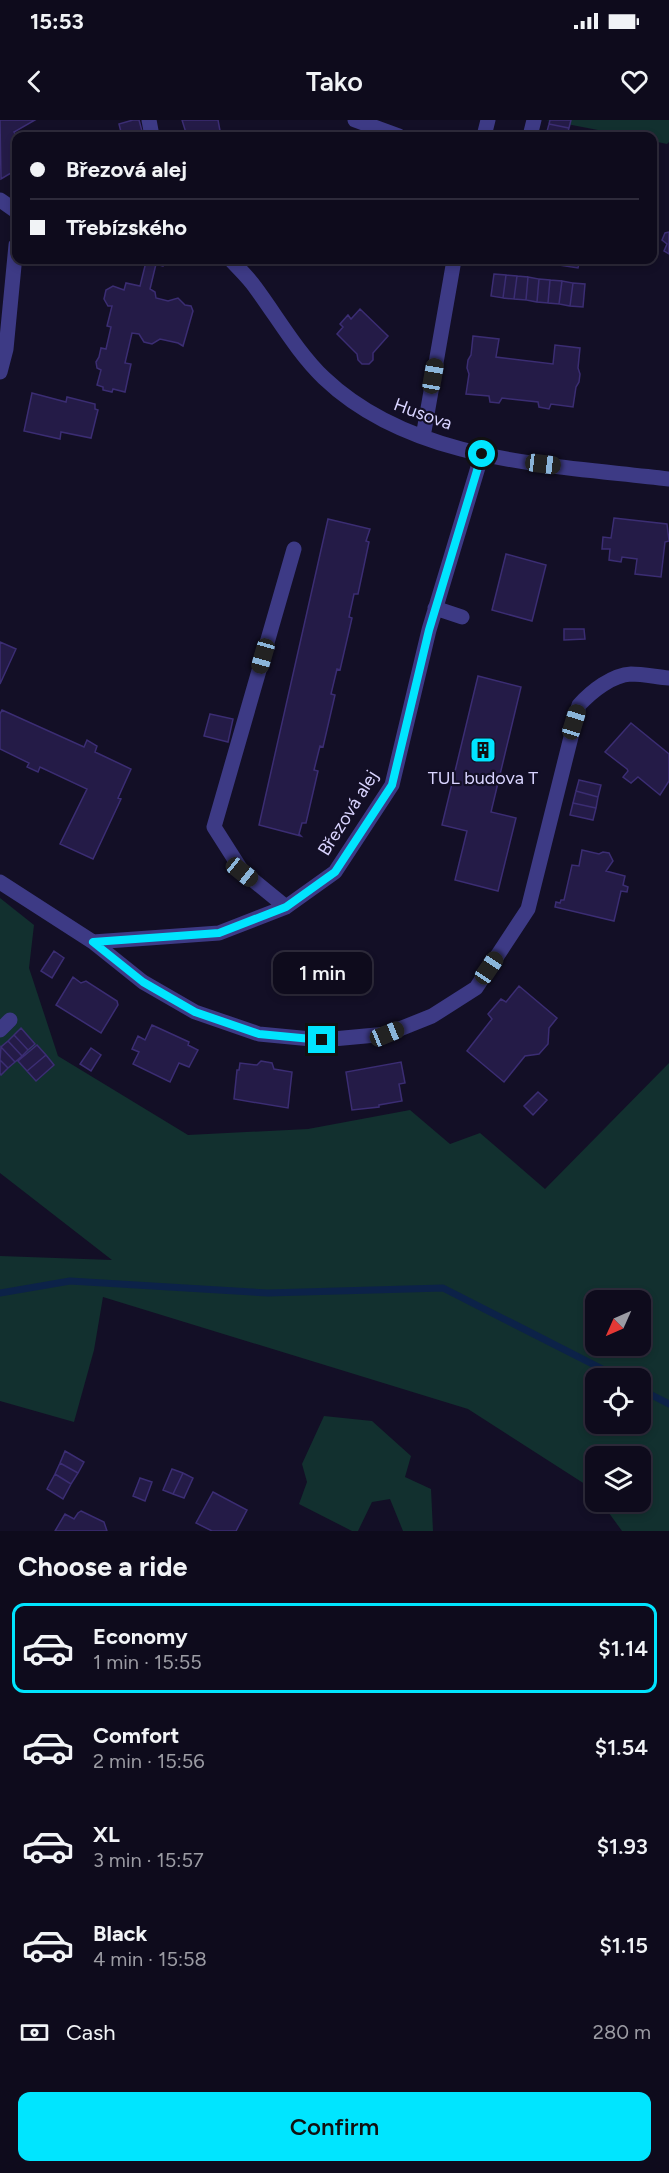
<!DOCTYPE html>
<meta charset="utf-8">
<style>
:root{--surface:#0e0b1c;--page:#1c1929;--text:#f1f3f6;--muted:#9b9ba3;--line:#2e2b3b;--accent:#00e5ff}
body{margin:0;font-family:Figtree,sans-serif;background:var(--page);color:var(--text);height:100vh;display:flex;flex-direction:column;font-size:22px;white-space:nowrap}
*{box-sizing:border-box;margin:0}
p{font-size:20px;color:var(--muted)}
.icon{flex:none;width:33px;height:33px;fill:none;stroke:currentColor;stroke-width:2;stroke-linecap:round;stroke-linejoin:round}
.map{position:relative;height:1411px;overflow:hidden}
.side{display:flex;flex-direction:column;background:var(--surface);flex:1}
.side>*{flex:none}
.guide{position:absolute;left:12px;top:12px;width:645px;height:132px;border-radius:12px;box-shadow:0 3px 9px #0003,0 0 0 2px var(--line);display:grid;align-content:center;height:132px;padding:0 18px;background:var(--surface)}
.needle{width:39px;rotate:225deg}
.controls{position:absolute;left:585px;top:1170px;display:grid;gap:12px}
.controls a{display:grid;place-items:center;width:66px;height:66px;border-radius:12px;background:var(--surface);box-shadow:0 3px 9px #0003,0 0 0 2px var(--line);font-size:30px}
.end{position:absolute;width:27px;height:27px;margin:-14px;border:8px solid #00e5ff;background:#111;box-shadow:0 0 0 3px #111}
.from{border-radius:50%}
.bubble{position:absolute;height:42px;border-radius:12px;background:var(--surface);box-shadow:0 3px 9px #0003,0 0 0 2px var(--line);font-size:20px;font-weight:600;line-height:42px;text-align:center}
.car{position:absolute;width:18px;height:36px;margin:-18px -9px;border-radius:8px;box-shadow:0 0 4px 2px #0007;background:linear-gradient(#222 24%,#8ab4d8 0 40%,#222 0 76%,#8ab4d8 0 86%,#222 0)}
.guide b{display:flex;align-items:center;gap:21px;height:57px;font-size:22px}
.guide b+b{border-top:2px solid var(--line)}
.guide i{width:15px;height:15px;background:var(--text)}
ul{padding:0;list-style:none}
li{display:flex;align-items:center;gap:18px;height:90px;margin:0 12px 9px;padding:0 6px;border:3px solid transparent;border-radius:12px}
li div{flex:1}
li b{display:block;font-size:22px}
li em{font-style:normal;font-weight:600}
li.active{border-color:var(--accent)}
li>.icon{width:54px;height:54px;stroke-width:1.5}
h2{padding:0 18px;font-size:27px;line-height:72px}
.pay{display:flex;align-items:center;gap:15px;height:66px;padding:0 18px;font-size:22px}
.pay p{margin-inline-start:auto}
.cta{display:flex;gap:12px;margin-top:auto;padding:12px 18px}
.cta a{flex:1;height:69px;border-radius:12px;background:var(--accent);color:#111;font-size:24px;font-weight:600;line-height:69px;text-align:center}
.status{display:flex;justify-content:space-between;align-items:center;height:42px;padding:0 30px;background:var(--surface);direction:ltr}
.status svg{height:16px;fill:currentColor}
header{display:flex;justify-content:space-between;align-items:center;height:78px;padding:0 18px;background:var(--surface);font-size:27px;font-weight:600}
.map>svg:first-child{display:block}
</style>
<div class="status"><b>15:53</b><svg viewBox="0 0 49 12"><path d="M0 12V9h3v3zM5 12V6h3v6zM10 12V3h3v9zM15 12V0h3v12zM26 1h20v11H26zM47 4h2v5h-2z"/></svg></div>
<header><svg class="icon" aria-label="back" viewBox="0 0 24 24"><path d="M15 5l-7 7 7 7"/></svg>Tako<svg class="icon" aria-label="heart" viewBox="0 0 24 24"><path d="M12 20l-8-8c-3-5 5-10 8-4 3-6 11-1 8 4z"/></svg></header>
<div class="map">
<svg width="669" height="1411" viewBox="0 0 669 1411">
<rect width="100%" height="100%" fill="#130f26"/>
<!-- green -->
<path fill="#12302f" fill-rule="evenodd" d="M546,0H669V22L667,24L653,21L652,16H629Z
M0,778L34,805L29,848L58,936L188,1015L308,1009L410,990L450,1024L480,1013L545,1069L669,943V1411H622L601,1382H640V1336H596L595,1374L591,1368L468,1289L103,1177L94,1230L74,1302L0,1281V1136L112,1140L0,1053ZM596,1180H640V1226H596ZM596,1258H640V1304H596Z
M324,1296L372,1301L411,1336L405,1357L431,1369L433,1411H403L390,1379L372,1382L358,1411H352L299,1384L307,1362L302,1344Z"/>
<g fill="none" stroke-linecap="round" stroke-linejoin="round">
<!-- stream -->
<path stroke="#0c2248" stroke-width="7" d="M0,1173L70,1161L268,1173L443,1168L620,1258
M640,1269L669,1284"/>
</g>
<!-- building -->
<path fill="#241b47" stroke="#3b2d73" stroke-width="1.5" d="M0,0H35L14,12L17,16L16,50L1,59Z
M133,0H139L142,11L122,16L119,4Z
M182,0H218L221,16H187Z
M550,0H571L569,8L549,4Z
M549,4L569,8L567,16L546,15Z
M669,112V134L664,131L667,124L662,120L665,113Z
M136,140H165L163,146L156,144L150,169L155,172L156,178L168,181L178,178L185,185L191,186L193,191L183,226L178,223L160,219L152,224L144,222L139,214L132,213L125,243L131,244L125,272L113,269L112,272L103,270V267L97,265L101,250L97,248L96,242L99,237L101,228L106,229L111,207L107,206L112,186H108L104,179L106,170L113,166L124,170L126,163L140,166L146,142Z
M559,140H580L578,148L558,145Z
M494,154L506,155L503,178L491,176Z
M506,155L517,156L514,179L503,178Z
M517,156L528,157L526,180L514,179Z
M528,157L539,159L537,182L526,180Z
M539,159L550,160L548,183L537,182Z
M550,160L562,161L559,184L548,183Z
M562,161L573,163L570,186L559,184Z
M573,163L585,164L583,187L570,186Z
M360,189L388,216L373,233V240L369,244H362L358,240L357,234L337,214L343,207L340,204L348,195L351,199Z
M473,216L499,219L496,237L553,244L555,225L580,228L578,248L580,254L579,262L576,267L573,287L551,284L549,289L539,287L538,282L502,278L499,283L490,282L489,276L466,274L469,254L467,248L468,240L471,235Z
M32,273L66,282L67,277L95,284V289L98,290L91,318L61,312L60,319L24,311Z
M614,398L667,404L669,421L665,422L661,457L635,454L637,439L622,437L621,442L609,440L610,429H602L603,417L611,418Z
M328,399L370,409L366,421L369,422L358,474H354L349,497L352,498L340,550L337,549L331,574L335,575L323,627L320,626L314,650L318,651L306,703H302L299,714L301,716L259,705Z
M506,434L546,445L532,501L492,490Z
M564,509H584L585,519L564,520Z
M0,522L16,529L0,564Z
M478,556L521,567L491,692L516,698L498,771L455,760L467,711L442,705Z
M2,590L84,627L87,620L97,626L95,632L131,649L118,678L121,679L93,739L60,724L87,669L40,647L38,652L27,647L29,643L0,629V594Z
M210,594L233,599L228,622L204,616Z
M631,603L669,634V661L660,675L638,657L631,663L623,657L628,651L627,649L605,632Z
M579,660L601,665L598,677L576,671Z
M576,671L598,677L596,688L573,683Z
M573,683L596,688L593,700L570,695Z
M582,730L599,734L603,732L609,733L613,741L606,751L625,756L623,765L628,767L627,772L621,771L614,801L555,787L556,782L560,783L561,780H564L572,745L579,746Z
M54,831L64,838L52,858L41,851Z
M73,857L81,863L86,861L117,881L118,885L101,913L56,885Z
M519,866L557,898L549,908L548,924L539,934L525,936L504,962L467,931L492,899L488,894L501,879L506,882Z
M152,905L189,922L188,925L198,930L189,947L179,943L170,962L133,944L139,932L132,929L138,916L145,920Z
M21,908L35,924L28,930L14,915Z
M14,915L28,930L22,936L8,921Z
M8,921L22,936L15,942L1,927Z
M37,925L46,935L27,951L18,941Z
M1,927L15,942L8,948L0,940Z
M91,928L101,935L91,951L80,944Z
M46,935L54,945L36,961L27,951Z
M0,940L8,948L1,955L0,953Z
M261,941L272,943L274,949L292,952L288,988L234,979L237,950H239L240,943L257,945Z
M401,942L405,963L399,964L402,981L379,985V987L352,990L346,952Z
M538,972L547,980L533,995L524,986Z
M65,1331L84,1342L78,1353L60,1343Z
M60,1343L78,1353L71,1364L55,1354Z
M172,1349L183,1353L173,1374L163,1370Z
M183,1353L193,1358L184,1378L173,1374Z
M55,1354L71,1364L63,1379L47,1369Z
M140,1358L152,1362L145,1381L133,1376Z
M213,1372L247,1390L236,1411H212L196,1403Z
M81,1391L104,1402L107,1411H55L65,1394L74,1399L78,1393Z"/>
<g fill="none" stroke-linecap="round" stroke-linejoin="round">
<!-- minor -->
<path stroke="#3d3a85" stroke-width="15" d="M149,0L152,16
M355,0L399,16
M484,16L488,0
M530,16L534,0
M0,80L16,91
M231,140C239,149 248,157 255,167C278,198 297,232 324,258C413,343 554,345 669,359
M0,252L6,229L16,125
M423,317L454,140
M435,488L462,497
M0,762L93,822L219,813L286,787L335,752L392,665L429,510L482,334
M286,787L242,751L214,707L294,429
M93,822L143,862L195,892L259,914L322,920L387,914L432,896L476,868L528,789L579,585C592,571 612,555 631,554C643,554 657,557 669,558
M0,910L10,900"/>
</g>
<g fill="none" stroke-linecap="round" stroke-linejoin="round">
<!-- route -->
<path stroke="#00e5ff" stroke-width="8" d="M322,920L259,914L195,892L143,862L93,822L219,813L286,787L335,752L392,665L429,510L482,334"/>
</g>
<!-- icons -->
<defs>
<g id="building-square" transform="scale(1.35)"><rect x="-9" y="-9" width="18" height="18" rx="4" fill="#00e5ff" stroke="#130f26"/><path d="M-4-6H4V6H1V3H-1V6H-4ZM-2.5-4.3h1.7v1.8h-1.7ZM.8-4.3h1.7v1.8H.8ZM-2.5-1h1.7V.8h-1.7ZM.8-1h1.7V.8H.8Z" fill="#111"/></g>
</defs>
<g fill-rule="evenodd">
<use href="#building-square" x="483" y="630"/>
</g>
<g text-anchor="middle" stroke-width="4.5" stroke-linejoin="round" paint-order="stroke">
<!-- street labels -->
<g font-size="18" fill="#d9d4ff" stroke="#130f26">
<text transform="translate(423 294) rotate(20)" y="6">Husova</text>
<text transform="translate(348 693) rotate(-58)" y="6">Březová alej</text>
</g>
<!-- poi labels -->
<g font-size="18" fill="#d9d4ff" stroke="#130f26">
<text x="483" y="664">TUL budova T</text>
</g>
</g>
</svg>
<div class="controls">
<a><svg class="needle" viewBox="-14 -14 28 28"><path d="M0-13l5 13h-10z" fill="#e53935"/><path d="M0 13l5-13h-10z" fill="#9b9ba3"/></svg></a>
<a><svg class="icon" aria-label="locate" viewBox="0 0 24 24"><circle cx="12" cy="12" r="6"/><path d="M12 2v4M12 18v4M2 12h4M18 12h4"/></svg></a>
<a><svg class="icon" aria-label="layers" viewBox="0 0 24 24"><path d="M12 4l9 5-9 5-9-5zM3 14l9 5 9-5"/></svg></a>
</div>
<i class="end from" style="left:482px;top:334px"></i>
<i class="end" style="left:322px;top:920px"></i>
<div class="bubble" style="left:273px;top:832px;width:99px">1 min</div>
<i class="car" style="left:433px;top:256px;rotate:10deg"></i>
<i class="car" style="left:543px;top:344px;rotate:97deg"></i>
<i class="car" style="left:263px;top:536px;rotate:196deg"></i>
<i class="car" style="left:574px;top:602px;rotate:17deg"></i>
<i class="car" style="left:242px;top:752px;rotate:129deg"></i>
<i class="car" style="left:489px;top:848px;rotate:34deg"></i>
<i class="car" style="left:387px;top:914px;rotate:68deg"></i>
<div class="guide">
<b><i class="from"></i>Březová alej</b>
<b><i></i>Třebízského</b>
</div>
</div>
<section class="side">
<h2>Choose a ride</h2>
<ul>
<li class="active"><svg class="icon" aria-label="car" viewBox="0 0 24 24"><path d="M5 17H2v-5l4-1 3-4h7l3 4 3 1v5h-3M9 17h6M6 11h13"/><circle cx="7" cy="17" r="2"/><circle cx="17" cy="17" r="2"/></svg><div><b>Economy</b><p>1 min · 15:55</p></div><em>$1.14</em></li>
<li><svg class="icon" aria-label="car" viewBox="0 0 24 24"><path d="M5 17H2v-5l4-1 3-4h7l3 4 3 1v5h-3M9 17h6M6 11h13"/><circle cx="7" cy="17" r="2"/><circle cx="17" cy="17" r="2"/></svg><div><b>Comfort</b><p>2 min · 15:56</p></div><em>$1.54</em></li>
<li><svg class="icon" aria-label="car" viewBox="0 0 24 24"><path d="M5 17H2v-5l4-1 3-4h7l3 4 3 1v5h-3M9 17h6M6 11h13"/><circle cx="7" cy="17" r="2"/><circle cx="17" cy="17" r="2"/></svg><div><b>XL</b><p>3 min · 15:57</p></div><em>$1.93</em></li>
<li><svg class="icon" aria-label="car" viewBox="0 0 24 24"><path d="M5 17H2v-5l4-1 3-4h7l3 4 3 1v5h-3M9 17h6M6 11h13"/><circle cx="7" cy="17" r="2"/><circle cx="17" cy="17" r="2"/></svg><div><b>Black</b><p>4 min · 15:58</p></div><em>$1.15</em></li>
</ul>
<div class="pay"><svg class="icon" aria-label="cash" viewBox="0 0 24 24"><path d="M3 7h18v10H3z"/><circle cx="12" cy="12" r="2"/></svg>Cash<p>280 m</p></div>
<div class="cta"><a>Confirm</a></div>
</section>
